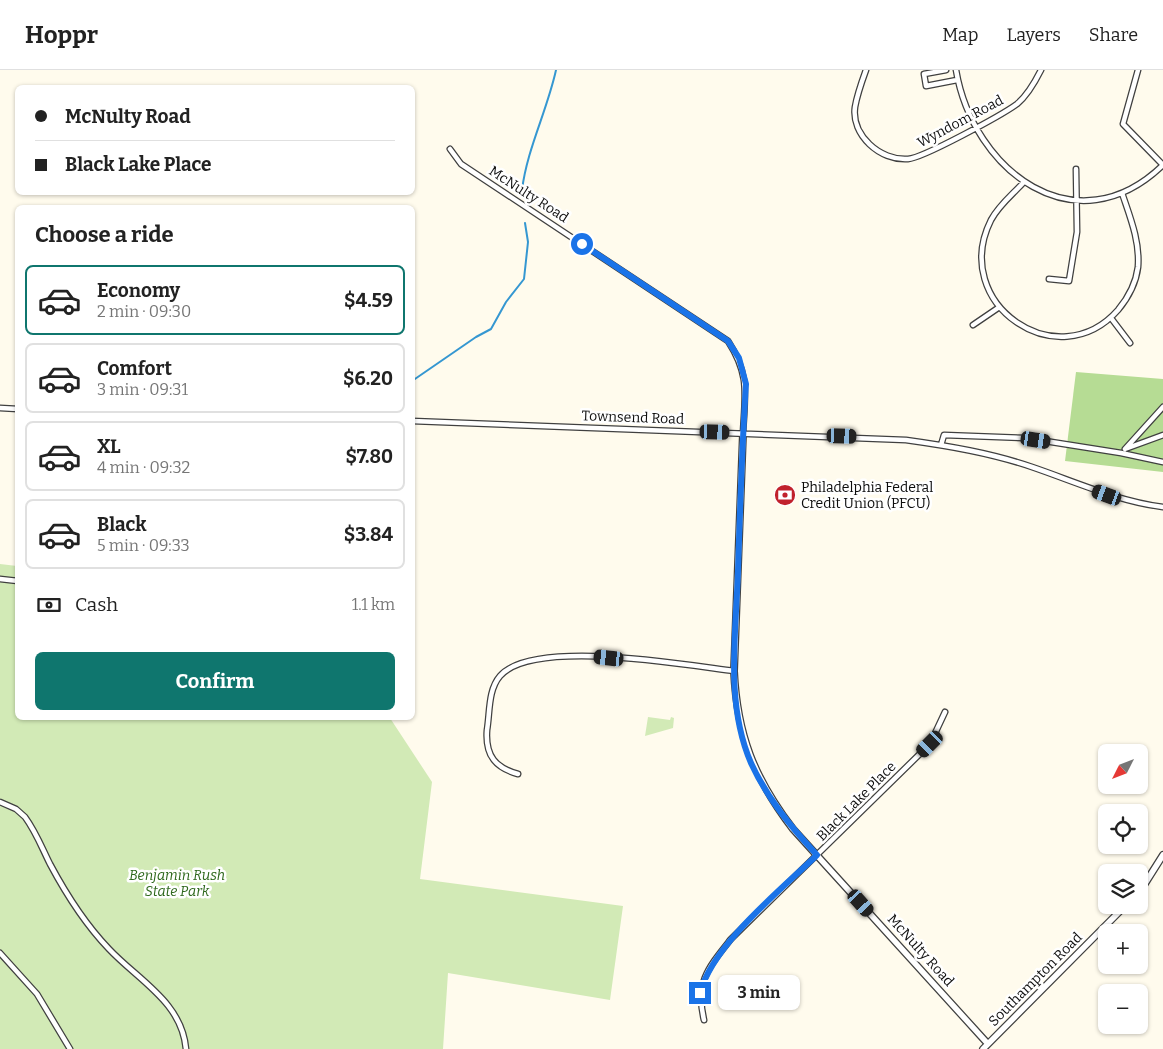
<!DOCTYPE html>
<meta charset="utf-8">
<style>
:root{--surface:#fff;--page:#f6f6f6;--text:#222;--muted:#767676;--line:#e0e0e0;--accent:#0f766e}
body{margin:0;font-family:Bitter,serif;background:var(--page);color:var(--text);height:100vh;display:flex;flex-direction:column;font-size:19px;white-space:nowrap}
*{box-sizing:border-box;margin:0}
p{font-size:16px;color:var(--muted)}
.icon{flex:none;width:28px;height:28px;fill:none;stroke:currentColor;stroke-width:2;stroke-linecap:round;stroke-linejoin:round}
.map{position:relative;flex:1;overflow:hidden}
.details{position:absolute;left:15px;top:135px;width:400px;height:515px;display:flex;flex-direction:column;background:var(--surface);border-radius:8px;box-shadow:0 1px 4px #0004}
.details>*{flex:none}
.top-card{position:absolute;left:15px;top:15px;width:400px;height:110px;border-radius:8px;box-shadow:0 1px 4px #0004;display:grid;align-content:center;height:110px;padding:0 20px;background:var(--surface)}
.needle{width:32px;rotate:228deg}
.controls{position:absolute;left:1098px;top:674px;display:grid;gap:10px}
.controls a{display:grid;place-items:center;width:50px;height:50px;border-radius:8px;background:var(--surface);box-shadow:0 1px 4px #0004;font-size:25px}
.end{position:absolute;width:22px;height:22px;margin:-11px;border:6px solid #1a73e8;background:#fff;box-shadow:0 0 0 2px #fff}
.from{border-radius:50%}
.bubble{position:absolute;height:35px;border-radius:8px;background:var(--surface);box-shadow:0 1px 4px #0004;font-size:16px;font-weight:700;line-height:35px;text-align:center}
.car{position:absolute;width:15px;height:30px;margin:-15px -8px;border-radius:6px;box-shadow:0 0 4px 1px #0007;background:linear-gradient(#222 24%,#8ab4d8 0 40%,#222 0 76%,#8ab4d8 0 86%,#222 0)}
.top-card b{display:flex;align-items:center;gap:18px;height:48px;font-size:19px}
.top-card b+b{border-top:1px solid var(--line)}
.top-card i{width:12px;height:12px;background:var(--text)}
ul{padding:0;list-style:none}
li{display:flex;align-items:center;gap:15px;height:70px;margin:0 10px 8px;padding:0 10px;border:2px solid var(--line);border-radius:8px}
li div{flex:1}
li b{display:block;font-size:19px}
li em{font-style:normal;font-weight:700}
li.current{border-color:var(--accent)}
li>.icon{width:45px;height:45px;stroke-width:1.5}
h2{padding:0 20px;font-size:22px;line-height:60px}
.pay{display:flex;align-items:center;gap:12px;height:55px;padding:0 20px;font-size:19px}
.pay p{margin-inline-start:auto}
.button{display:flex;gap:10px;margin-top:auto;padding:10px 20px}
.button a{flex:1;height:58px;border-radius:8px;background:var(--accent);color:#fff;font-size:20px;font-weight:700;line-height:58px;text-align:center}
header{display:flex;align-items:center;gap:30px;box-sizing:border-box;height:70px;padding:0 25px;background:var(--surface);border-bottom:1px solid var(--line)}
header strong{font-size:24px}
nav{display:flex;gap:28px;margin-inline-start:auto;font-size:18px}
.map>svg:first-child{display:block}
</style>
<header>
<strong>Hoppr</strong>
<nav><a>Map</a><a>Layers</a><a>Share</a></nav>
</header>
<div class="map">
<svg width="1163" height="979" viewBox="0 0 1163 979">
<rect width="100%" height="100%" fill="#fffbed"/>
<!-- green -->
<path fill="#d2eab6" d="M0,494L17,496L18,648H390L432,712L420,809L623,836L610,930L448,903L443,979H0Z
M648,647L670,650L671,647L674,648L673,658L645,666Z"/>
<!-- forest -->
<path fill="#b6dc94" d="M1076,302L1163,309V402L1065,391Z"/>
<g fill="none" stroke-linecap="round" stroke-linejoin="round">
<!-- stream -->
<path stroke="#3597d1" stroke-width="2" d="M522,120C527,79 547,41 556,0
M412,311L476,267L491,259L506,232L524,209L528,172L525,153"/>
<!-- minor casing -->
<g stroke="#404040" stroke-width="7">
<path id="minor" d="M866,0C862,11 857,25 855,37C851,65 880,91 908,89C923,88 1002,45 1017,34C1028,25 1035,12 1041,0
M946,0L924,4L926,16L957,10
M956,0C973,101 1076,179 1163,95
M1138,0L1123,54L1163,95
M450,79L461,94L728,271C750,305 745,324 743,363
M1023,113C1012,125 999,135 991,150C949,234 1058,308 1118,240C1128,228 1136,213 1138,197C1140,171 1130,147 1122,123
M1049,209L1069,211L1077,162L1076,99
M1111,248L1130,273
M973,255L998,238
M0,338L18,339
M412,351L906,370C949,376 991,383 1032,397C1076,412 1117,431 1163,437
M941,375L944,365L1026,368L1121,383L1163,392
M1125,379L1163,337
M1125,379L1163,365
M0,509L18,511
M518,704C496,698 485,686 487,660C490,642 488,620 500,606C533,568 686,595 734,601
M0,732L16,739L25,747C36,762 42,778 50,794C66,824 85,854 109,879C138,910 182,932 186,979
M0,883L37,924L70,979
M704,950C695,912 708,898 731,869L930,674L945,642"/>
</g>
<!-- tertiary casing -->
<g stroke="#404040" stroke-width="8">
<path id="tertiary" d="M743,363L734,601C737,665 754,708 793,759L988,974
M1139,823L1163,785
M983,979L1126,835"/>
</g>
<!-- minor -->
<use href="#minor" stroke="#fff" stroke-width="4.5"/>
<!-- tertiary -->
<use href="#tertiary" stroke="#fff" stroke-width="5.5"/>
</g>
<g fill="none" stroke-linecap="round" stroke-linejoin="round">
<!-- route -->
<path stroke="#1a73e8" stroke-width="6" d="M582,174L728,271L739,288L746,314C742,376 740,438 738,501C736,564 725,633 751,693C767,728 791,757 817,785C781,820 713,874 700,923"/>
</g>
<!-- icons -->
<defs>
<g id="bank-disc" transform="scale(1.125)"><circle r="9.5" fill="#c1212c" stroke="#fff"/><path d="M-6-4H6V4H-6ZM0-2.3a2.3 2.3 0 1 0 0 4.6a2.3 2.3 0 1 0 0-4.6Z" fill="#fff"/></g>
</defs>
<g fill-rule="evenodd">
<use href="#bank-disc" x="785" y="425"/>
</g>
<g text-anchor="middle" stroke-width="5" stroke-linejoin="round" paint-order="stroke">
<!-- street labels -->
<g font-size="14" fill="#0d0d0d" stroke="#fff">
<text transform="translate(960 51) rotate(-28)" y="5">Wyndom Road</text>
<text transform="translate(529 124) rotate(33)" y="5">McNulty Road</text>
<text transform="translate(633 347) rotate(2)" y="5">Townsend Road</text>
<text transform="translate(856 731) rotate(-45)" y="5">Black Lake Place</text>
<text transform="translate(921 880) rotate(48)" y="5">McNulty Road</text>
<text transform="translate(1035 909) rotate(-45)" y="5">Southampton Road</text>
</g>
<!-- poi labels -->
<g font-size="14" fill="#0d0d0d" stroke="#fff" text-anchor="start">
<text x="801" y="422">Philadelphia Federal<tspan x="801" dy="16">Credit Union (PFCU)</tspan></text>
</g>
<!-- park labels -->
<g font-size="14" font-style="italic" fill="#2d671b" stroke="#fff">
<text x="177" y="810">Benjamin Rush<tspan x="177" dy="16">State Park</tspan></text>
</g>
</g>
</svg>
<div class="controls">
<a><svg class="needle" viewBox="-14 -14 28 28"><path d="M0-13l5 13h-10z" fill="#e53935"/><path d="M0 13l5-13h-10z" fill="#767676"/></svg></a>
<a><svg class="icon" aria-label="locate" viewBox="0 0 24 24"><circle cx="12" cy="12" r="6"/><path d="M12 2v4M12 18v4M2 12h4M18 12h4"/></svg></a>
<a><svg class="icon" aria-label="layers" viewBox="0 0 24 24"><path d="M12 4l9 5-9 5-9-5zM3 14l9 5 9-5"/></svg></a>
<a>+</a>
<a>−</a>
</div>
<i class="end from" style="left:582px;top:174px"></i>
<i class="end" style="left:700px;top:923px"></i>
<div class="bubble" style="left:718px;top:905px;width:82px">3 min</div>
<i class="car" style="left:715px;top:362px;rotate:92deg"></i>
<i class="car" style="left:842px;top:366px;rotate:92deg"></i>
<i class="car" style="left:1036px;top:370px;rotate:99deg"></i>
<i class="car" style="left:1107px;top:425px;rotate:290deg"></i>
<i class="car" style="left:609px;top:588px;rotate:276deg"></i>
<i class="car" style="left:930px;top:674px;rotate:225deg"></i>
<i class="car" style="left:861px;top:833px;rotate:138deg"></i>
<div class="top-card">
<b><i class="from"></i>McNulty Road</b>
<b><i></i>Black Lake Place</b>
</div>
<section class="details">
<h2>Choose a ride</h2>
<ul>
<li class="current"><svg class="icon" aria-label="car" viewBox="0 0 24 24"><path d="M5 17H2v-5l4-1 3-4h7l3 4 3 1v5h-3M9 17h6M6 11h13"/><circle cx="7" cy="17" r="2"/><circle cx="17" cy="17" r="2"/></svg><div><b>Economy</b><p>2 min · 09:30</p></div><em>$4.59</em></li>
<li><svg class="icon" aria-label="car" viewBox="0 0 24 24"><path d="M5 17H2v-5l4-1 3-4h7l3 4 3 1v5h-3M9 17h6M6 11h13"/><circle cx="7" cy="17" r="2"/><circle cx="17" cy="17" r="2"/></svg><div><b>Comfort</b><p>3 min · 09:31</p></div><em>$6.20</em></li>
<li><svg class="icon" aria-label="car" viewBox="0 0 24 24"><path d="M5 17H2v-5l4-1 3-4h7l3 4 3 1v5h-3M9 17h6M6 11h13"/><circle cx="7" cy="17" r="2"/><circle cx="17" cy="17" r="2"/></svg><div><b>XL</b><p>4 min · 09:32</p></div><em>$7.80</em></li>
<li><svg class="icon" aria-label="car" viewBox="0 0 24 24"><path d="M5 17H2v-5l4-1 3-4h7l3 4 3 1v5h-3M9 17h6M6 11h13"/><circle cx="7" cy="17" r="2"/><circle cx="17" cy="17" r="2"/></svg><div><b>Black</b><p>5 min · 09:33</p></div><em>$3.84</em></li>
</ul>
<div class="pay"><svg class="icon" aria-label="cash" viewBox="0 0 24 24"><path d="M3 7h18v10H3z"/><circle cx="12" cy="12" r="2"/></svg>Cash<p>1.1 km</p></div>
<div class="button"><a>Confirm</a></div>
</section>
</div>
